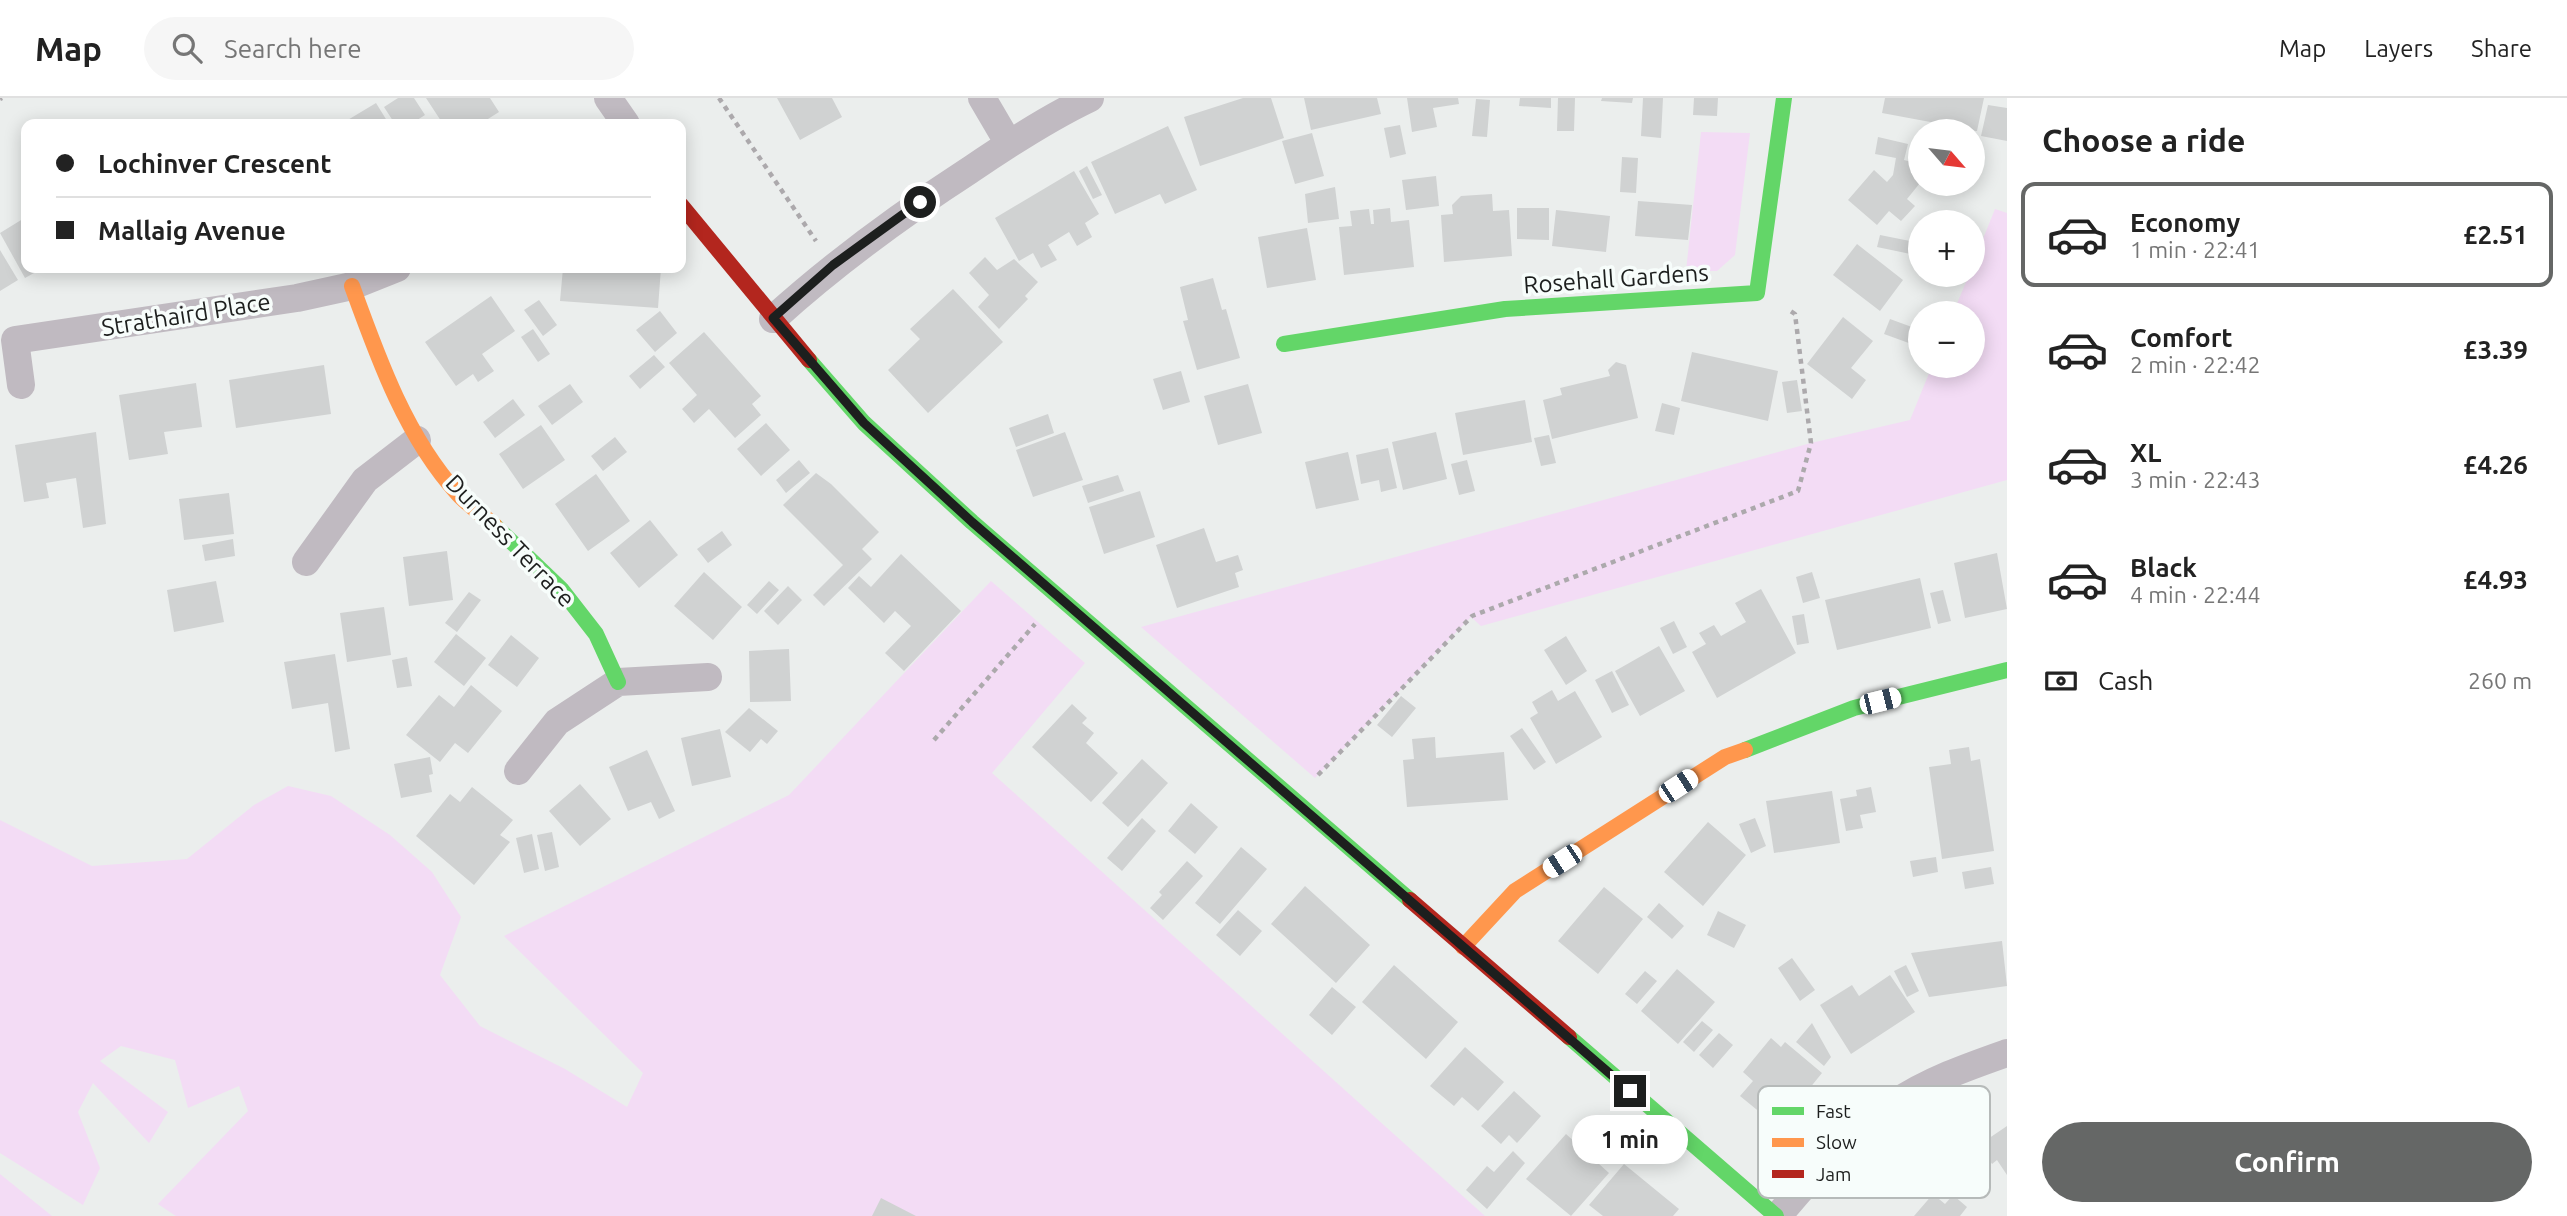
<!DOCTYPE html>
<meta charset="utf-8">
<style>
:root{--surface:#fff;--page:#f6f6f6;--text:#222;--muted:#767676;--line:#e0e0e0;--accent:#656766}
body{margin:0;font-family:Ubuntu,sans-serif;background:var(--page);color:var(--text);height:100vh;display:flex;flex-direction:column;font-size:26px;white-space:nowrap}
*{box-sizing:border-box;margin:0}
p{font-size:23px;color:var(--muted)}
.icon{flex:none;width:38px;height:38px;fill:none;stroke:currentColor;stroke-width:2;stroke-linecap:round;stroke-linejoin:round}
.map{position:relative;flex:1;overflow:hidden}
.panel{display:flex;flex-direction:column;background:var(--surface);width:560px}
.panel>*{flex:none}
.top-card{position:absolute;left:21px;top:21px;width:665px;height:154px;border-radius:14px;box-shadow:0 4px 18px #0003;display:grid;align-content:center;height:154px;padding:0 35px;background:var(--surface)}
.needle{width:46px;rotate:118deg}
.buttons{position:absolute;left:1908px;top:21px;display:grid;gap:14px}
.buttons a{display:grid;place-items:center;width:77px;height:77px;border-radius:50%;background:var(--surface);box-shadow:0 4px 18px #0003;font-size:35px}
.end{position:absolute;width:32px;height:32px;margin:-16px;border:9px solid #1d1f1e;background:#fff;box-shadow:0 0 0 4px #fff}
.from{border-radius:50%}
.bubble{position:absolute;height:49px;border-radius:24px;background:var(--surface);box-shadow:0 4px 18px #0003;font-size:23px;font-weight:700;line-height:49px;text-align:center}
.car{position:absolute;width:21px;height:42px;margin:-21px -10px;border-radius:9px;box-shadow:0 0 5px 2px #0007;background:linear-gradient(#fff 24%,#345 0 40%,#fff 0 76%,#345 0 86%,#fff 0)}
.top-card b{display:flex;align-items:center;gap:24px;height:66px;font-size:26px}
.top-card b+b{border-top:2px solid var(--line)}
.top-card i{width:18px;height:18px;background:var(--text)}
ul{padding:0;list-style:none}
li{display:flex;align-items:center;gap:21px;height:105px;margin:0 14px 10px;padding:0 21px;border:4px solid transparent;border-radius:14px}
li div{flex:1}
li b{display:block;font-size:26px}
li em{font-style:normal;font-weight:700}
li.current{border-color:var(--accent)}
li>.icon{width:63px;height:63px;stroke-width:1.5}
h2{padding:0 35px;font-size:32px;line-height:84px}
.pay{display:flex;align-items:center;gap:18px;height:77px;padding:0 35px;font-size:26px}
.pay p{margin-inline-start:auto}
.action{display:flex;gap:14px;margin-top:auto;padding:14px 35px}
.action a{flex:1;height:80px;border-radius:42px;background:var(--accent);color:#fff;font-size:28px;font-weight:700;line-height:80px;text-align:center}
header{display:flex;align-items:center;gap:42px;box-sizing:border-box;height:98px;padding:0 35px;background:var(--surface);border-bottom:2px solid var(--line)}
header strong{font-size:33px}
nav{display:flex;gap:38px;margin-inline-start:auto;font-size:24px}
.search{width:490px;height:63px;background:var(--page);display:flex;align-items:center;gap:18px;box-sizing:border-box;padding:0 24px;border-radius:38px;color:var(--muted);font-size:26px}
main{display:flex;flex:1;min-height:0}
.map>svg:first-child{display:block}
</style>
<header>
<strong>Map</strong>
<div class="search"><svg class="icon" aria-label="search" viewBox="0 0 24 24"><circle cx="10" cy="10" r="6"/><path d="M15 15l6 6"/></svg>Search here</div>
<nav><a>Map</a><a>Layers</a><a>Share</a></nav>
</header>
<main>
<div class="map">
<svg width="2007" height="1118" viewBox="0 0 2007 1118">
<rect width="100%" height="100%" fill="#ebeeed"/>
<!-- green -->
<path fill="#f3dcf5" d="M1701,34L1750,35L1735,157L1717,173H1686Z
M1995,111L2007,115V382L1481,528L1471,519L1315,680L1141,529L1811,345L1910,322L1932,268H1972V215H1953L1969,177H1972V168Z
M991,483L1085,565L992,675L1485,1118H176L158,1106L248,1013L239,988L188,1010L175,962L121,948L100,963L168,1014L149,1045L93,985L78,1014L100,1070L83,1107L0,1055V722L92,768L187,761L254,707L288,688L331,698L390,737L432,774L461,819L440,877L480,928L565,971L627,1009L643,975L504,838L789,697Z
M0,1076L52,1118H0Z"/>
<!-- building -->
<path fill="#d0d2d2" d="M398,0H414L425,17L411,26H395L384,9Z
M426,0H490L499,14L480,26H443Z
M777,0H832L842,19L800,42Z
M1243,0H1271L1284,40L1200,68L1184,19Z
M1304,0H1377L1381,16L1311,32Z
M1407,0H1458L1459,6L1433,10L1437,29L1412,34Z
M1520,0H1551V10L1519,8Z
M1558,0H1575L1574,33H1557Z
M1602,0H1633L1632,5L1601,3Z
M1643,0H1663L1661,40L1641,38Z
M1694,0H1718L1717,18L1693,17Z
M1885,0H1984L1977,33H1939L1941,26L1882,15Z
M1476,1L1490,2L1487,39L1472,38Z
M376,5L389,26H341Z
M1988,7L2007,10V43L1981,38Z
M1400,27L1406,56L1390,60L1384,30Z
M1168,28L1197,92L1165,106L1160,96L1115,116L1091,64Z
M1312,35L1324,78L1295,86L1282,43Z
M1878,39L1908,46L1904,62L1920,66V85L1907,101L1915,108L1901,123L1889,113L1877,127L1848,102L1874,72L1887,84L1893,77L1896,60L1875,56Z
M1622,59L1638,60L1636,95L1620,94Z
M1087,68L1102,97L1093,101L1079,73Z
M1074,73L1099,116L1085,125L1092,139L1077,148L1069,134L1048,147L1057,162L1041,170L1033,155L1019,163L995,120Z
M1436,78L1439,108L1406,112L1402,82Z
M1335,89L1339,121L1308,125L1305,96Z
M1492,96L1493,113L1509,112L1512,158L1444,164L1441,117L1453,116L1452,107L1461,98Z
M1638,103L1692,107L1688,142L1635,138Z
M1390,110L1391,124L1409,122L1414,169L1344,177L1339,129L1352,128L1350,113L1369,111L1371,126H1374L1373,112Z
M1517,110H1549V142L1517,141Z
M1556,112L1610,118L1606,154L1552,148Z
M26,119V170H43L25,180L0,135Z
M1307,130L1316,182L1267,190L1258,139Z
M1880,137L1920,145V158L1877,149Z
M1857,146L1903,182L1880,213L1833,177Z
M0,152L18,182L0,193Z
M985,159L997,172L1014,161L1038,184L1025,198L1028,201L999,231L978,209L989,197L969,175Z
M563,170H661L658,210L560,203Z
M1213,180L1222,212L1226,211L1240,260L1197,272L1183,223L1188,222L1180,189Z
M953,191L1003,244L928,315L888,272L920,241L910,231Z
M491,198L515,233L482,256L494,273L478,284L473,276L456,288L425,244Z
M539,202L557,227L543,238L524,212Z
M660,213L677,235L655,254L636,232Z
M1843,219L1873,243L1851,270L1866,282L1852,301L1807,266Z
M1890,221L1920,232L1917,248L1884,236Z
M533,231L550,256L538,264L521,239Z
M704,234L761,298L752,306L761,317L735,340L709,311L694,325L682,311L697,297L669,265Z
M1692,254L1778,273L1768,323L1681,303Z
M654,257L665,269L640,291L629,278Z
M1616,264L1626,267L1638,320L1552,341L1543,302L1562,297L1560,290L1610,278L1608,272Z
M324,267L331,316L236,330L229,282Z
M1181,273L1190,304L1163,312L1153,281Z
M1797,282L1802,313L1787,315L1782,284Z
M196,285L202,329L164,334L168,356L129,362L119,297Z
M570,286L583,304L552,327L538,308Z
M1248,286L1262,335L1218,347L1204,298Z
M513,301L525,317L495,340L483,324Z
M1525,302L1532,344L1463,357L1455,315Z
M1662,305L1680,310L1674,337L1655,333Z
M1048,316L1054,335L1016,349L1009,330Z
M766,325L790,352L761,378L737,351Z
M541,327L565,362L523,391L499,356Z
M96,334L106,426L83,430L76,380L46,385L49,400L24,404L15,347Z
M1065,334L1083,382L1033,399L1016,352Z
M1436,334L1447,381L1403,392L1392,344Z
M1549,337L1556,365L1541,368L1534,340Z
M615,339L627,354L603,373L591,358Z
M1388,350L1397,390L1381,394L1379,382L1361,386L1356,357Z
M1348,354L1359,402L1316,411L1305,364Z
M799,362L810,375L786,395L776,382Z
M1467,362L1475,393L1459,397L1451,366Z
M816,375L831,386L879,434L862,451L872,461L824,508L813,497L843,467L783,407Z
M596,376L630,423L588,453L555,406Z
M1118,377L1124,393L1088,405L1082,388Z
M1140,393L1155,439L1104,456L1089,409Z
M229,395L234,436L184,442L179,401Z
M650,422L678,457L639,490L610,455Z
M1204,430L1216,464L1238,457L1243,472L1235,475L1239,489L1177,510L1156,447Z
M722,433L732,447L708,465L697,451Z
M233,441L235,458L205,463L202,447Z
M447,453L453,502L409,508L403,459Z
M1997,455L2007,511L1965,520L1954,465Z
M901,456L961,513L904,573L885,555L911,528L895,513L884,525L848,490L859,478L871,489Z
M704,474L742,509L713,542L674,508Z
M1812,474L1820,500L1803,505L1796,479Z
M1920,480L1931,530L1837,552L1825,502Z
M216,483L224,524L174,534L167,492Z
M769,483L779,492L757,516L747,507Z
M788,488L802,502L778,527L764,513Z
M1761,491L1796,555L1717,600L1692,554L1706,546L1699,535L1714,527L1721,538L1746,524L1735,505Z
M1943,492L1951,523L1938,526L1930,495Z
M469,494L481,502L457,534L445,525Z
M384,509L391,557L347,564L340,515Z
M1804,516L1809,545L1797,547L1792,518Z
M1674,523L1687,549L1673,556L1660,530Z
M456,536L486,560L464,588L434,564Z
M511,537L539,560L517,589L488,567Z
M1566,538L1587,573L1566,587L1544,552Z
M1659,548L1685,593L1640,618L1615,573Z
M789,551L791,603L750,604L749,553Z
M335,556L350,651L335,654L328,605L292,611L284,564Z
M407,559L412,588L397,590L392,562Z
M1612,573L1629,607L1612,615L1595,582Z
M471,587L502,613L468,655L455,645L440,664L406,637L439,597L454,609Z
M1552,592L1558,603L1575,593L1602,639L1556,666L1530,620L1538,615L1532,604Z
M1401,598L1416,610L1392,639L1377,627Z
M1072,606L1087,620L1082,625L1094,635L1086,645L1118,675L1091,704L1032,649Z
M749,610L778,633L767,646L761,641L750,654L725,634Z
M1522,630L1546,664L1534,672L1510,638Z
M720,631L731,679L692,688L681,640Z
M1435,639L1436,660L1504,654L1508,702L1407,709L1403,662L1414,661L1412,641Z
M1969,649L1971,663L1980,661L1994,753L1942,761L1929,669L1951,666L1949,652Z
M647,652L675,713L659,721L651,704L628,713L609,669Z
M430,659L433,676L429,677L432,694L401,700L394,666Z
M1142,661L1168,685L1128,729L1102,705Z
M580,686L611,721L580,748L549,713Z
M472,689L513,722L500,737L510,744L474,787L416,738L450,696L460,704Z
M1871,689L1876,714L1860,717L1863,730L1846,733L1840,701L1857,698L1856,692Z
M1832,693L1840,745L1774,755L1766,703Z
M1191,705L1218,729L1195,756L1168,733Z
M1142,720L1156,733L1122,773L1107,760Z
M1755,720L1766,748L1751,755L1739,726Z
M1708,724L1746,757L1703,808L1664,774Z
M552,734L559,769L545,773L537,737Z
M532,736L539,771L524,775L516,740Z
M1241,749L1267,771L1220,826L1195,805Z
M1936,759L1938,774L1913,779L1910,763Z
M1187,763L1203,778L1163,822L1150,810L1162,797L1159,794Z
M1991,769L1994,786L1965,791L1962,774Z
M1305,788L1370,847L1336,885L1271,826Z
M1604,789L1643,821L1598,876L1558,843Z
M1659,805L1684,828L1672,841L1647,819Z
M1238,812L1262,833L1240,858L1216,837Z
M1718,813L1746,827L1734,850L1707,837Z
M2002,843L2007,888L1929,899L1911,855Z
M1792,860L1815,892L1800,903L1778,870Z
M1394,867L1458,924L1426,961L1362,904Z
M1906,867L1919,893L1907,899L1894,873Z
M1677,871L1715,904L1678,946L1641,913Z
M1645,873L1657,883L1637,906L1625,896Z
M1890,877L1915,914L1851,956L1820,907L1852,887L1859,898Z
M1332,889L1356,909L1332,937L1309,917Z
M1702,923L1713,932L1694,954L1683,944Z
M1812,925L1831,959L1824,968L1796,944Z
M1719,935L1733,947L1713,970L1699,957Z
M1771,940L1781,949L1785,944L1822,975L1778,1029L1740,998L1753,983L1743,974Z
M1465,949L1504,984L1478,1013L1462,999L1454,1008L1430,988Z
M1514,993L1541,1018L1517,1045L1509,1037L1501,1046L1481,1028Z
M2007,1028V1077L1997,1062L1992,1066L1979,1047Z
M1566,1036L1609,1075L1571,1118L1526,1081Z
M1513,1053L1525,1065L1487,1111L1466,1092L1487,1068L1494,1074Z
M1624,1066L1679,1111L1673,1118H1603L1589,1107Z
M1933,1096L1945,1106L1953,1097L1967,1109L1960,1118H1914Z
M881,1100L916,1118H872Z"/>
<g fill="none" stroke-linecap="round" stroke-linejoin="round">
<!-- path -->
<path stroke="#aca9ac" stroke-width="4.5" stroke-dasharray="5 5" stroke-linecap="butt" d="M719,0L816,143
M0,1L2,0
M934,642L1035,526
M1318,677L1472,518L1798,393L1811,345L1795,216L1789,212"/>
<!-- street -->
<path stroke="#c0bac1" stroke-width="28" d="M608,0L626,26
M982,0L1009,46
M773,221C836,164 899,118 970,72C1008,46 1048,20 1090,0
M21,287L15,242L297,200L352,188L397,170
M306,464L365,382L417,342
M518,673L557,624L618,584L708,579
M1778,1118C1813,1076 1849,1037 1894,1006C1927,983 1970,968 2007,955"/>
<!-- fast -->
<path stroke="#63d668" stroke-width="16" d="M1284,246L1505,211L1757,195L1784,0
M809,262L864,325L972,424L1410,802
M495,428L561,491L596,536L618,584
M1745,652L1854,610L2007,572
M1569,939L1776,1118"/>
<!-- slow -->
<path stroke="#ff974d" stroke-width="16" d="M352,188C378,260 406,339 458,396C469,408 483,417 495,428
M1463,849L1515,793L1725,659L1745,652"/>
<!-- jam -->
<path stroke="#b3261e" stroke-width="16" d="M681,107L809,262
M1410,802L1569,939"/>
</g>
<g fill="none" stroke-linecap="round" stroke-linejoin="round">
<!-- route -->
<path stroke="#1d1f1e" stroke-width="9" d="M920,104L833,167L773,220L864,325L972,424L1630,993"/>
</g>
<g text-anchor="middle" stroke-width="7" stroke-linejoin="round" paint-order="stroke">
<!-- street labels -->
<g font-size="24" fill="#1d1f1e" stroke="#f7fdfb">
<text transform="translate(1616 181) rotate(-4)" y="8">Rosehall Gardens</text>
<text transform="translate(186 217) rotate(-9)" y="8">Strathaird Place</text>
<text transform="translate(510 443) rotate(46)" y="8">Durness Terrace</text>
</g>
</g>
<!-- legend -->
<rect x="1758" y="988" width="232" height="112" rx="10" fill="#f7fdfb" stroke="#b6bab9" stroke-width="2"/>
<rect x="1772" y="1009" width="32" height="8" fill="#63d668"/>
<rect x="1772" y="1040" width="32" height="9" fill="#ff974d"/>
<rect x="1772" y="1072" width="32" height="8" fill="#b3261e"/>
<g font-size="19" fill="#1d1f1e">
<text x="1816" y="1020">Fast</text>
<text x="1816" y="1051">Slow</text>
<text x="1816" y="1083">Jam</text>
</g>
</svg>
<div class="buttons">
<a><svg class="needle" viewBox="-14 -14 28 28"><path d="M0-13l5 13h-10z" fill="#e53935"/><path d="M0 13l5-13h-10z" fill="#767676"/></svg></a>
<a>+</a>
<a>−</a>
</div>
<i class="end from" style="left:920px;top:104px"></i>
<i class="end" style="left:1630px;top:993px"></i>
<div class="bubble" style="left:1572px;top:1017px;width:116px">1 min</div>
<i class="car" style="left:1880px;top:603px;rotate:76deg"></i>
<i class="car" style="left:1678px;top:688px;rotate:57deg"></i>
<i class="car" style="left:1562px;top:763px;rotate:237deg"></i>
<div class="top-card">
<b><i class="from"></i>Lochinver Crescent</b>
<b><i></i>Mallaig Avenue</b>
</div>
</div>
<section class="panel">
<h2>Choose a ride</h2>
<ul>
<li class="current"><svg class="icon" aria-label="car" viewBox="0 0 24 24"><path d="M5 17H2v-5l4-1 3-4h7l3 4 3 1v5h-3M9 17h6M6 11h13"/><circle cx="7" cy="17" r="2"/><circle cx="17" cy="17" r="2"/></svg><div><b>Economy</b><p>1 min · 22:41</p></div><em>£2.51</em></li>
<li><svg class="icon" aria-label="car" viewBox="0 0 24 24"><path d="M5 17H2v-5l4-1 3-4h7l3 4 3 1v5h-3M9 17h6M6 11h13"/><circle cx="7" cy="17" r="2"/><circle cx="17" cy="17" r="2"/></svg><div><b>Comfort</b><p>2 min · 22:42</p></div><em>£3.39</em></li>
<li><svg class="icon" aria-label="car" viewBox="0 0 24 24"><path d="M5 17H2v-5l4-1 3-4h7l3 4 3 1v5h-3M9 17h6M6 11h13"/><circle cx="7" cy="17" r="2"/><circle cx="17" cy="17" r="2"/></svg><div><b>XL</b><p>3 min · 22:43</p></div><em>£4.26</em></li>
<li><svg class="icon" aria-label="car" viewBox="0 0 24 24"><path d="M5 17H2v-5l4-1 3-4h7l3 4 3 1v5h-3M9 17h6M6 11h13"/><circle cx="7" cy="17" r="2"/><circle cx="17" cy="17" r="2"/></svg><div><b>Black</b><p>4 min · 22:44</p></div><em>£4.93</em></li>
</ul>
<div class="pay"><svg class="icon" aria-label="cash" viewBox="0 0 24 24"><path d="M3 7h18v10H3z"/><circle cx="12" cy="12" r="2"/></svg>Cash<p>260 m</p></div>
<div class="action"><a>Confirm</a></div>
</section>
</main>
